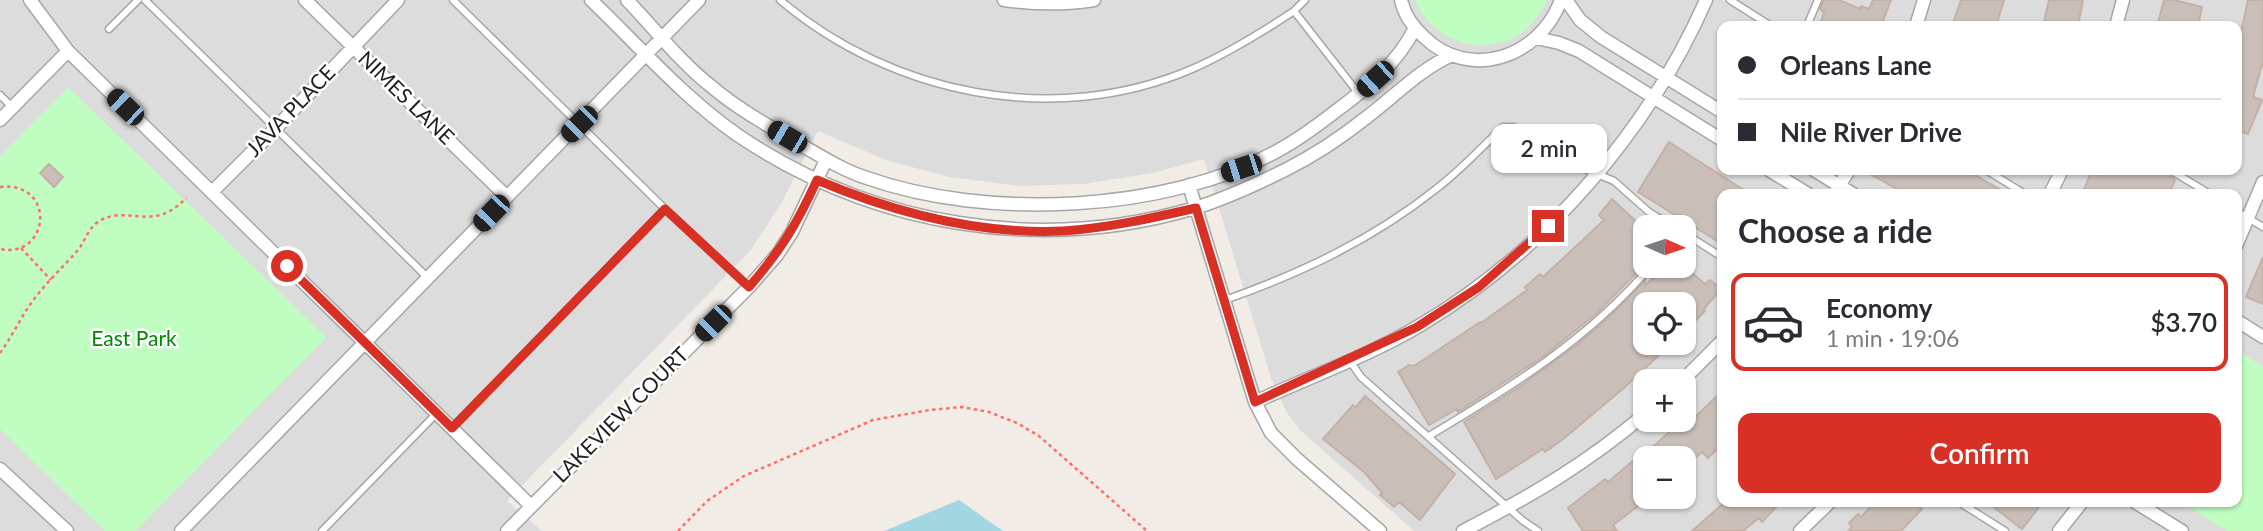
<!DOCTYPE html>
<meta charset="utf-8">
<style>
:root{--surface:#fff;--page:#f7f7f7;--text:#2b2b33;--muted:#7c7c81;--line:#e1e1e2;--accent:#d93025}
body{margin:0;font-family:Lato,sans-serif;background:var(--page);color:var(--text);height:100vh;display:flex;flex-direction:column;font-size:26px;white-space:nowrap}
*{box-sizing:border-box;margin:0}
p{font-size:23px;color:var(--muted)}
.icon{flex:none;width:38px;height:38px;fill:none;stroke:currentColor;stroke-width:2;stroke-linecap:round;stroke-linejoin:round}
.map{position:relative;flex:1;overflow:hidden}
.sheet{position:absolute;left:1717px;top:189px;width:525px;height:318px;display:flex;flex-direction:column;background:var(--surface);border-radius:14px;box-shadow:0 2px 5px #0004}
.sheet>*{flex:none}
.banner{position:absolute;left:1717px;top:21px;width:525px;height:154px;border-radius:14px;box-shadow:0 2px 5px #0004;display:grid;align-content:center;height:154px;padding:0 21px;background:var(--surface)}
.needle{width:46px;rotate:93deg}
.controls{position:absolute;left:1633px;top:215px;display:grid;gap:14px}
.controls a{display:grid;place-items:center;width:63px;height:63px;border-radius:14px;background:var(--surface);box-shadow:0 2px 5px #0004;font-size:35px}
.end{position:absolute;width:32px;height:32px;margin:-16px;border:9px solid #d93025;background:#fff;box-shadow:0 0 0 4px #fff}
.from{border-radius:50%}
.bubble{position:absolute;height:49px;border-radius:14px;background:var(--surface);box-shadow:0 2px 5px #0004;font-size:23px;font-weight:600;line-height:49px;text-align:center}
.car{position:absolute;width:21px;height:42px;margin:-21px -10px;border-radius:9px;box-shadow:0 0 5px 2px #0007;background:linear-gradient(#222 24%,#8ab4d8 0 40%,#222 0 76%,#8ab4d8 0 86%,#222 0)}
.banner b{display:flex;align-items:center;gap:24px;height:66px;font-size:26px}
.banner b+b{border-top:2px solid var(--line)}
.banner i{width:18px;height:18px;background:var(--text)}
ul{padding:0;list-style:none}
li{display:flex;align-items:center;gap:21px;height:98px;margin:0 14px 10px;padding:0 7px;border:4px solid transparent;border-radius:14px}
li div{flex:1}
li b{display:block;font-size:26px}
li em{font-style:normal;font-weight:600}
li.current{border-color:var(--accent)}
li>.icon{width:63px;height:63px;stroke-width:1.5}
h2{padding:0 21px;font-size:32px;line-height:84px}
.cta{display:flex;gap:14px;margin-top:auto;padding:14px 21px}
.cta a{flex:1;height:80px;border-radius:14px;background:var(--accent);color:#fff;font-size:28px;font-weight:600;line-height:80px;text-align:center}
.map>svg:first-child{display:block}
</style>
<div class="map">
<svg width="2263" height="531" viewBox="0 0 2263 531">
<rect width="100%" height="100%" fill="#f1ece5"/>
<!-- residential -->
<path fill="#dddcdc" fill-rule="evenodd" d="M0,0H2263V531H1414L1301,431L1287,413L1271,378L1204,159L1153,173L1083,184L1019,186L949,177L886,160L818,131L782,202L750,251L507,501L542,531H0ZM1722,26H2236V170H1722ZM1722,194H2236V502H1722ZM1645,228H1684V266H1645ZM1645,304H1684V343H1645ZM1645,382H1684V420H1645ZM1645,458H1684V497H1645Z"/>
<!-- park -->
<path fill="#bffec0" d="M1415,0H1547C1540,13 1532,26 1520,34C1483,58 1431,41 1415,0Z
M68,87L326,337L136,531H105L0,429V157Z
M2237,350L2263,367V531H2227L2181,502H2236Z"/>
<!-- water -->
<path fill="#a2d7e2" d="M959,500L1003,531H884Z"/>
<!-- building -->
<path fill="#c9beb8" stroke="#c4b1a6" stroke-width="2" d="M1824,0H1839L1860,9L1861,6L1869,9L1873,0H1891L1881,26H1819L1824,13L1820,9Z
M1961,0H2004L1996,26H1952Z
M2049,0H2083L2078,26H2043Z
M2164,0H2174L2202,7L2198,26H2170L2158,23Z
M2248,0H2263V61L2253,97L2262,100L2248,134L2236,130V41L2239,42Z
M1669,142L1750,194H1722V244L1638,192Z
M49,164L63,177L54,187L40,173Z
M1863,170H1966L2008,194H1906Z
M2101,170H2164L2167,174L2175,180L2169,194H2082L2091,173L2098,176Z
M1612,199L1640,225L1637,228L1645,236V264L1597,313L1544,356L1458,412L1457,409L1429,425L1398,372L1409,365L1414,366L1480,322L1481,323L1527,290L1525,287L1540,274L1543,277L1604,220L1599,215Z
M2263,257V304L2246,297Z
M1665,266H1684L1705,284L1710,280L1721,289L1703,310L1705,311L1690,326L1684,320V304H1667L1660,297L1652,304H1645V312L1637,319L1645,327V343H1672L1625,387L1562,440L1545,452L1543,449L1496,479L1464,422L1522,385L1578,344L1605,321L1645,281V286Z
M1722,391V444L1708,458L1702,452L1684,468V458H1645V501L1613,525L1617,531H1583L1568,508L1605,479L1608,482L1635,459L1636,461L1687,417L1691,421Z
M1365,396L1455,474L1420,520L1399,502L1394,507L1380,495L1382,493L1364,472L1323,439L1353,405L1356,407Z
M1725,502H1781L1762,522L1759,518L1743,531H1692Z
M1875,502H1915L1922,509L1901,531H1848L1852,527L1849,523L1858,514L1861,517Z
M1987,502H2043L2022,529Z"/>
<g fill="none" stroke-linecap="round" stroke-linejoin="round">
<!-- service casing -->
<g stroke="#a6a6a6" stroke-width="9">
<path id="service" d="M145,0L427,277
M453,0L665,209L749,287
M780,0C892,95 1055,128 1192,69C1229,53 1261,33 1294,11L1359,94
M1730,0L1771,26
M1294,11L1305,0
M1807,26L1818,0
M109,29L138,0
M0,95L12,107
M1986,170L2025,194
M2170,170L2210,194
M2236,211L2263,227
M1684,233L1722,257
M1225,300C1301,273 1372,240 1436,189C1460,171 1481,148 1503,127H1514L1578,166L1614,181L1649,212L1675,228
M1350,361L1361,377L1522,520L1538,531
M452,428L665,209
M1429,436C1511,387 1588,340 1651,266
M1959,502L2005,531
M322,531L437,413"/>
</g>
<!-- minor casing -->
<g stroke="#a6a6a6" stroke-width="15">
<path id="minor" d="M30,0L68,51L531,506
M305,0L507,197
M591,0C637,44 686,100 739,136C873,226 1039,254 1195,208C1227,198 1257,184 1287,169C1315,155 1343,136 1367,117C1396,95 1419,70 1452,55
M627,0C655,29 680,62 712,87C738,109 767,125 796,142C819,155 842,170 867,178C986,220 1167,213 1279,150C1299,139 1318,125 1336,111C1367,88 1397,64 1415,28
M1004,0C1034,4 1064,5 1094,0
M1401,0C1404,14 1413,27 1424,37C1470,82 1540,57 1561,0
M1566,0L1580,20L1601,37L1722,112
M1916,26L1924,0
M2116,26L2123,0
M1537,38L1559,43L1579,51L1722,140
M0,120L68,51
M1769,170L1808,194
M1814,170L1853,194
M1189,185L1255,402L1271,433L1297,459L1380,531
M212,192L276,128L398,0
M1834,194L1849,170
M2050,194L2062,170
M2236,246L2263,182
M2236,320L2263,337
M1681,382L1722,341
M1255,402C1307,378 1370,355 1419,326C1543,253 1648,132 1706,0
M0,469L67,531
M2135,502L2182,531
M181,531L699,0
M507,531L749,287L777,255L792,232L826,160
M1463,531C1531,496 1586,464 1645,414
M1800,531L1830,502
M2059,531L2082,502"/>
</g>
<!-- path -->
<path stroke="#ff6e68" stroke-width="2.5" stroke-dasharray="3.5 3.5" stroke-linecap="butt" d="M0,187C57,181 50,259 0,249
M21,248L51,280
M0,353C14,334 23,312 38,294C50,279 65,265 78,250C86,240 88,227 101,220C130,205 153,233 186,198
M678,531L707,501L744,476L873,420L930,410L962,407L989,412L1017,423L1039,436L1147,531"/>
<!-- service -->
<use href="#service" stroke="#fff" stroke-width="6"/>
<!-- minor -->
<use href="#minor" stroke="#fff" stroke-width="12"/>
</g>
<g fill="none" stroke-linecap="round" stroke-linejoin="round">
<!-- route -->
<path stroke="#d93025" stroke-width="9" d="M287,266L452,428L665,209L749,287C781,250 797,224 817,180C895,213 977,235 1063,231C1108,228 1152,218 1196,208L1255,402L1417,327L1479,287L1548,226"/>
</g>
<g text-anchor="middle" stroke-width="5" stroke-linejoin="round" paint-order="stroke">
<!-- street labels -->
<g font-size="21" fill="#1f1f1f" stroke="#fff">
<text transform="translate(406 98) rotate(44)" y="7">NIMES LANE</text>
<text transform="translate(291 111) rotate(-46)" y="7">JAVA PLACE</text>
<text transform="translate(621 415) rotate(-45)" y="7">LAKEVIEW COURT</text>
</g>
<!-- park labels -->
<g font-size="21" fill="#038806" stroke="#fff">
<text x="134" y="346">East Park</text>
</g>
</g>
</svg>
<div class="controls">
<a><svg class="needle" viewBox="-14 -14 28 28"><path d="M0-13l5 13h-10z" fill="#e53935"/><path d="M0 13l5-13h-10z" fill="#7c7c81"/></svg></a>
<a><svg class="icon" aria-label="locate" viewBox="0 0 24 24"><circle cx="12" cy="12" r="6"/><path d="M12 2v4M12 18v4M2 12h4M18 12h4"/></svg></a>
<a>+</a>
<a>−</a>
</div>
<i class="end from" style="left:287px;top:266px"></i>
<i class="end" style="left:1548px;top:226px"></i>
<div class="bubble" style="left:1491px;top:124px;width:116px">2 min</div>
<i class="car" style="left:1375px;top:79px;rotate:228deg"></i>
<i class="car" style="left:125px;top:107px;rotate:314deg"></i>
<i class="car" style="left:579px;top:124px;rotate:225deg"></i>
<i class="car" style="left:787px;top:137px;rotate:300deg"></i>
<i class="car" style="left:1241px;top:168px;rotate:252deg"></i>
<i class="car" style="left:491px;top:213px;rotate:224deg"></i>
<i class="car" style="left:713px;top:323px;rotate:225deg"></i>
<div class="banner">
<b><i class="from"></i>Orleans Lane</b>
<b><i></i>Nile River Drive</b>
</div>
<section class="sheet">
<h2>Choose a ride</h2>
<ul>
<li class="current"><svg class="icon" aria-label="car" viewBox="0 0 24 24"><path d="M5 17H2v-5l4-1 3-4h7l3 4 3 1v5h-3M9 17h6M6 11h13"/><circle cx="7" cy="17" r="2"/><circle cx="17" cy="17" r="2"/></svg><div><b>Economy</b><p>1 min · 19:06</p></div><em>$3.70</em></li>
</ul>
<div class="cta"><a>Confirm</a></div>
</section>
</div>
